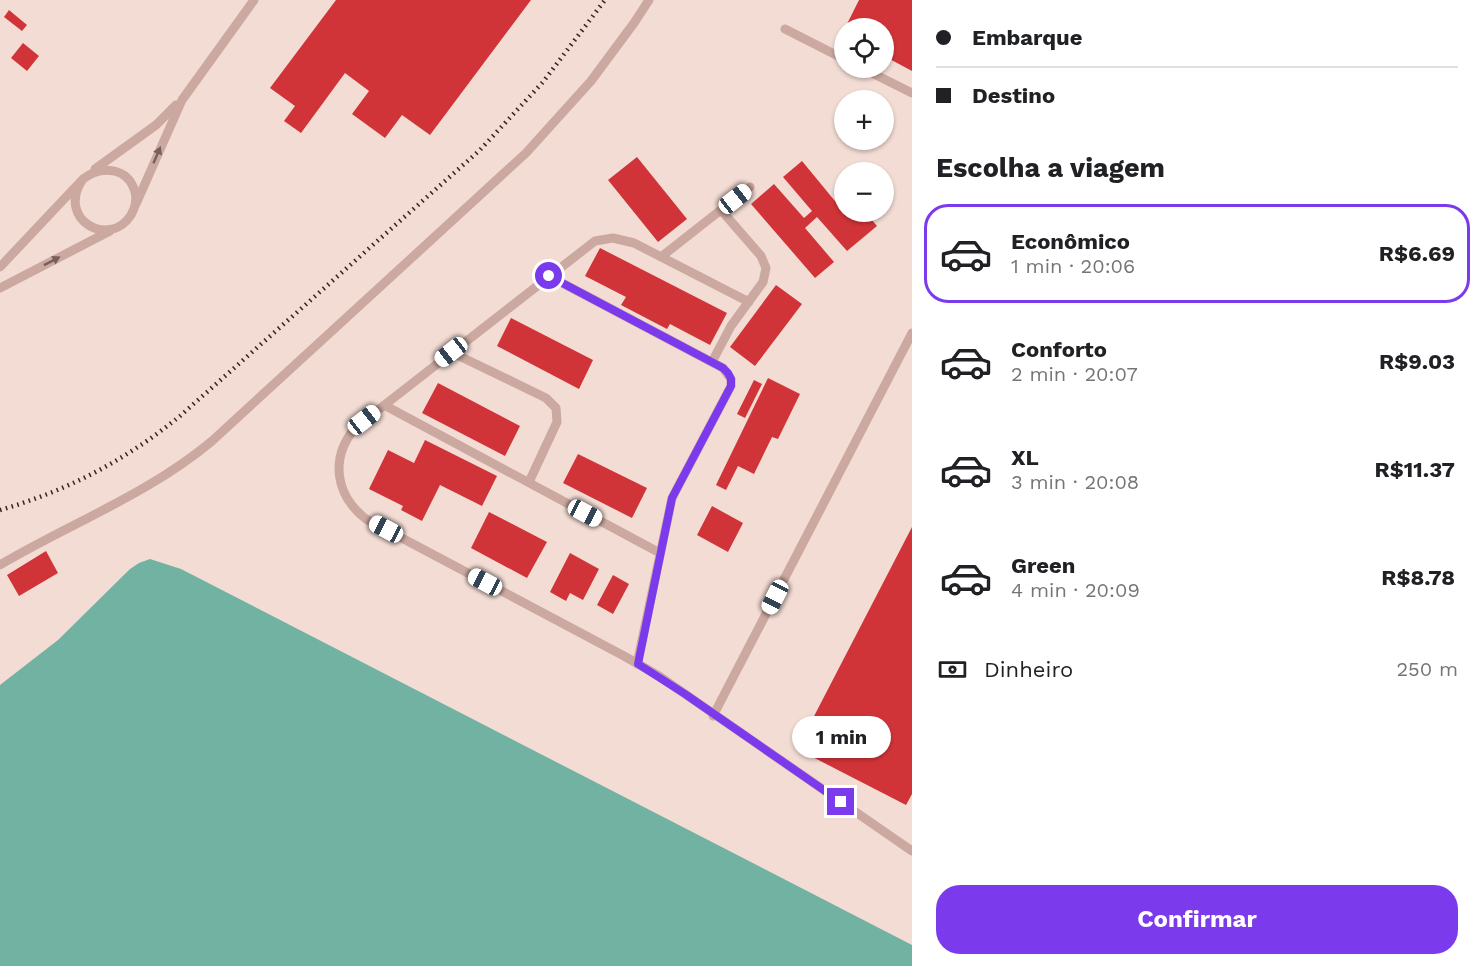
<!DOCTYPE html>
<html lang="pt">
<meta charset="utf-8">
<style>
:root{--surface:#fff;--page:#f2f2f2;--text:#202124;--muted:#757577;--line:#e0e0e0;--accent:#7c3aed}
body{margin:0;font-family:"Work Sans",sans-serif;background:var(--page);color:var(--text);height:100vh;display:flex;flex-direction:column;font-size:22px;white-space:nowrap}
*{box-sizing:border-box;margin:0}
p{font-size:20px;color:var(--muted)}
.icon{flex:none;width:33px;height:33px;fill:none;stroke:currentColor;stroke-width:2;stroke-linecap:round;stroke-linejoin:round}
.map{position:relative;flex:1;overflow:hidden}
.drawer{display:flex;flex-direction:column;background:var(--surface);width:570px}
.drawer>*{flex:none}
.hud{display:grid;align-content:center;height:132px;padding:0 24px;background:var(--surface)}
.buttons{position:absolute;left:834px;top:18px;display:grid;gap:12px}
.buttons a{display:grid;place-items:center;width:60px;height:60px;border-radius:50%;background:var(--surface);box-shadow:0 2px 4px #0004;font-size:30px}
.end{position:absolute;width:27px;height:27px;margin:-14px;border:8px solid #7c3aed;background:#fff;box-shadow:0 0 0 3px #fff}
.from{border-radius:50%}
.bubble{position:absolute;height:42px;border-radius:21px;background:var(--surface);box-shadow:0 2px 4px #0004;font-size:20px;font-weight:700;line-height:42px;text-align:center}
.car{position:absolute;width:18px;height:36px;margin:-18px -9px;border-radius:8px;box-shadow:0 0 4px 2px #0007;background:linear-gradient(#fff 24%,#345 0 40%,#fff 0 76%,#345 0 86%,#fff 0)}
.hud b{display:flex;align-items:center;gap:21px;height:57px;font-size:22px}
.hud b+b{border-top:2px solid var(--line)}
.hud i{width:15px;height:15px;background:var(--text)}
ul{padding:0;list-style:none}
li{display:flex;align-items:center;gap:18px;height:99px;margin:0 12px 9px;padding:0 12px;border:3px solid transparent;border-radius:24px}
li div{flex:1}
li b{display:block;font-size:22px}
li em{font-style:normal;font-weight:700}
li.on{border-color:var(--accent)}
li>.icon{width:54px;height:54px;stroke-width:1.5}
h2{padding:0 24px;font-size:27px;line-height:72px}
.pay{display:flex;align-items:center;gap:15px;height:66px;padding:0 24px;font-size:22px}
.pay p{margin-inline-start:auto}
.action{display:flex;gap:12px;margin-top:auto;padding:12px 24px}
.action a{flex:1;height:69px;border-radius:24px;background:var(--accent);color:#fff;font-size:24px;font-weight:700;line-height:69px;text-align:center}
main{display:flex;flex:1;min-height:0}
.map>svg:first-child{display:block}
</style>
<main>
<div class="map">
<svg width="912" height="966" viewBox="0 0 912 966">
<rect width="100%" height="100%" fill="#f3dcd4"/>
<!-- water -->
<path fill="#71b2a3" d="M150,559L181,569L912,945V966H0V685L58,640L130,569L139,563Z"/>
<!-- building -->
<path fill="#d13438" d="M336,0H531L430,135L402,115L385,138L352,114L369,91L345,73L301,133L284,121L295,106L270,88Z
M859,0H912V71L884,56V28H845Z
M9,10L27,25L22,31L4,17Z
M23,43L39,56L27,71L11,58Z
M637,157L687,219L658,242L608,180Z
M802,161L844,212L848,214L851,212H865L877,226L847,251L817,217L805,228L834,262L815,278L751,204L774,184L804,218L812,211L783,177Z
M600,248L727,313L710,345L670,324L667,329L621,305L626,297L585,276Z
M776,285L802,304L755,366L730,347Z
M511,318L593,360L579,389L497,346Z
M768,378L800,394L778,439L772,437L754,474L738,466L726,490L716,485Z
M754,380L762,384L745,418L737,414Z
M438,383L520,426L505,456L422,413Z
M425,440L497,476L482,506L440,485L422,521L401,510L403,506L369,489L388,450L414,463Z
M578,454L647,488L632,518L563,483Z
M712,506L743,523L728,552L697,535Z
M489,512L547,542L527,578L471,548Z
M912,527V794L906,805L797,749Z
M46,551L58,573L19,596L7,575Z
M570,553L599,569L583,600L570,593L566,601L550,592Z
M613,575L629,584L613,614L597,605Z"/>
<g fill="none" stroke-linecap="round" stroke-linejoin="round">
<!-- lane -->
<path stroke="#cba8a0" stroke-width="9" d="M785,29L844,59
M862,68L912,93
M95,169L156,125L176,105
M136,204L182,100L254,0
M661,257L750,187
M0,267L83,179C101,165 128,167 135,192C137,200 135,208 131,215C110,249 55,220 83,179
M549,276L723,368L731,379V386L672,498L637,664
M0,288L110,231
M749,302L634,243L613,238L595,241L355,428C330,458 335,495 366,519L624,656L659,676L912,851
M451,352L546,398L556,408L557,422L529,482
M712,362L731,326L763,282L766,268L761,256L721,210
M384,405L660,553
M0,565C71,523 149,494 212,441L526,153L591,81L634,23L649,0
M713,716L912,333"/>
<!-- rail -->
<path stroke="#342424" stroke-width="4.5" stroke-dasharray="1.5 4.5" stroke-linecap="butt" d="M0,510C67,491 126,460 180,416L480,150L543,82L605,0"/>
</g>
<!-- one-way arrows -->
<defs><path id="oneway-solid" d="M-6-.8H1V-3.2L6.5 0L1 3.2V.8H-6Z" transform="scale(1.5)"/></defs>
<g fill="#785f5c">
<use href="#oneway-solid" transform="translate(157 155) rotate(-67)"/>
<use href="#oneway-solid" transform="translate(52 261) rotate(-27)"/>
</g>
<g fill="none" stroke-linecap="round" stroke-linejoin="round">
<!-- route -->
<path stroke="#7c3aed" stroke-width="8" d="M549,276L723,368L728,373L731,379V386L672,498L638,664L685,694L841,802"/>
</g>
</svg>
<div class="buttons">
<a><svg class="icon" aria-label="locate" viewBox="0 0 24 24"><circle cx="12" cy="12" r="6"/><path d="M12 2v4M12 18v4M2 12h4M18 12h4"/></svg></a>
<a>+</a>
<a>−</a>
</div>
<i class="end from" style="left:549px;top:276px"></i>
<i class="end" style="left:841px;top:802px"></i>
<div class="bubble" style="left:792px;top:716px;width:99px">1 min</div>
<i class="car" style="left:735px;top:199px;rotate:52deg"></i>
<i class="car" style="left:451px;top:352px;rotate:232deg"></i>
<i class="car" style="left:364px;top:420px;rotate:52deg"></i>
<i class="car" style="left:585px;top:513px;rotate:118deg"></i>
<i class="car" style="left:386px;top:529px;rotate:298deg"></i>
<i class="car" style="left:485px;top:582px;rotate:298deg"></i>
<i class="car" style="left:775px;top:597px;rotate:207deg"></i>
</div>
<section class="drawer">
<div class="hud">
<b><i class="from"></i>Embarque</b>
<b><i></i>Destino</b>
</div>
<h2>Escolha a viagem</h2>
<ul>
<li class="on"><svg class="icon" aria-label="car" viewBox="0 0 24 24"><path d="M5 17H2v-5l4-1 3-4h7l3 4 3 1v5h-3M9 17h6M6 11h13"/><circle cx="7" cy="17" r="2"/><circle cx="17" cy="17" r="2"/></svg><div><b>Econômico</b><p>1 min · 20:06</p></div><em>R$6.69</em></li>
<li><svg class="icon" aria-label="car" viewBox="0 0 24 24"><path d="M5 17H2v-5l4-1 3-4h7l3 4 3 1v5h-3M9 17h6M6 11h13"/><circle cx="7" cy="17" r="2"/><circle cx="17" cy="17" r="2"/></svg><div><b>Conforto</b><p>2 min · 20:07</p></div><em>R$9.03</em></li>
<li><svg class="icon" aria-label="car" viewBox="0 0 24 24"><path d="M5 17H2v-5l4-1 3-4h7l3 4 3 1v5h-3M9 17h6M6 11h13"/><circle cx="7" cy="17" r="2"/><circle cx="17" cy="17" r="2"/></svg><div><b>XL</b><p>3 min · 20:08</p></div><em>R$11.37</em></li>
<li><svg class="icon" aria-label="car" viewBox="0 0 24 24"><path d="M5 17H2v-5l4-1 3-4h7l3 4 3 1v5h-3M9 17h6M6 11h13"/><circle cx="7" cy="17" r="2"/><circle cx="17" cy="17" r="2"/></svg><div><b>Green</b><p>4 min · 20:09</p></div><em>R$8.78</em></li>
</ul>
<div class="pay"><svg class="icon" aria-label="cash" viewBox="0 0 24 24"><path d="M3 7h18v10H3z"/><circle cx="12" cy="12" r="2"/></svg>Dinheiro<p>250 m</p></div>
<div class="action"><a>Confirmar</a></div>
</section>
</main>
